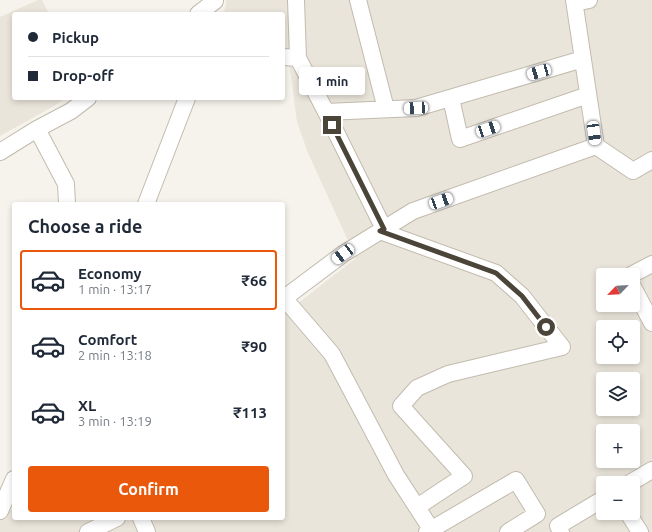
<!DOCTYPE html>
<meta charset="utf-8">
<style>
:root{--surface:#fff;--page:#f6f6f7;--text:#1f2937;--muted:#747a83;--line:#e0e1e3;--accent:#ea580c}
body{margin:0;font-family:Ubuntu,sans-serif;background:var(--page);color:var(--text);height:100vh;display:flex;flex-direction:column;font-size:15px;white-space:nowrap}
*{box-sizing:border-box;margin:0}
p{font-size:13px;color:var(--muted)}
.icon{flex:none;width:22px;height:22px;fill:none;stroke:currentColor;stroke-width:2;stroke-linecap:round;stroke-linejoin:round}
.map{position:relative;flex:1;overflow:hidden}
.details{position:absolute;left:12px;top:202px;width:273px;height:318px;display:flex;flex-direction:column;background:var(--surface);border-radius:4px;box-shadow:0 2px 6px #0003}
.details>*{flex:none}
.banner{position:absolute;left:12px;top:12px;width:273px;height:88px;border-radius:4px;box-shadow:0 2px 6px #0003;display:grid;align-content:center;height:88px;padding:0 16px;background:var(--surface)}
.needle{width:26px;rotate:245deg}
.buttons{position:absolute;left:596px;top:268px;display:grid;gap:8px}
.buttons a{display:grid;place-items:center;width:44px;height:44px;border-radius:4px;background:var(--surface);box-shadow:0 2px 6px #0003;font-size:20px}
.end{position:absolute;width:18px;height:18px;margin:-9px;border:5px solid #4b4439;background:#fff;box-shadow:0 0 0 2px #fff}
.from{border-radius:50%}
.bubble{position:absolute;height:28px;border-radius:4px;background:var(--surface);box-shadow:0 2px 6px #0003;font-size:13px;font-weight:700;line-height:28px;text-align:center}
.car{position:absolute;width:12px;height:24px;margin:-12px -6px;border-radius:5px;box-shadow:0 0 3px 1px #0007;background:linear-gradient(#fff 24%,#345 0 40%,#fff 0 76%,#345 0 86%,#fff 0)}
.banner b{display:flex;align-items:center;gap:14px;height:38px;font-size:15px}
.banner b+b{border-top:1px solid var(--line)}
.banner i{width:10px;height:10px;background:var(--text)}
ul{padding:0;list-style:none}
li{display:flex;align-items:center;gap:12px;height:60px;margin:0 8px 6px;padding:0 8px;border:2px solid transparent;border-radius:4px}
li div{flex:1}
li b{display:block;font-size:15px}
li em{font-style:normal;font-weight:700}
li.active{border-color:var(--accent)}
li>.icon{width:36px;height:36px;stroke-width:1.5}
h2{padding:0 16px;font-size:18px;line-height:48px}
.cta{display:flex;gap:8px;margin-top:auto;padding:8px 16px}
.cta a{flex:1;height:46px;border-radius:4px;background:var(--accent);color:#fff;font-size:16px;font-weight:700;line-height:46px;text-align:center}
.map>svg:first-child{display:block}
</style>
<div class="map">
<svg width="652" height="532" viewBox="0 0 652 532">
<rect width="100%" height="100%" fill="#f6f3ec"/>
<!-- residential -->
<path fill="#eae5da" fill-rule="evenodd" d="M38,0H42L49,14H14V98H66L54,106L0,136V17Z
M226,0H652V532H0V517L14,508V518H283V315L356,258L308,153L297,122L287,48L283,47V14H223L226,5ZM603,275H633V305H603ZM603,327H633V357H603ZM603,379H633V409H603ZM603,431H633V461H603ZM603,483H633V513H603Z"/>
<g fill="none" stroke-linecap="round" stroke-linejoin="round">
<!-- minor casing -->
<g stroke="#c2bbae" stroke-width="18">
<path id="minor" d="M296,0L298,58
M358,0L386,109
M575,3L589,0
M198,14L215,1
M283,57L298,58L326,112L384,229
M451,98L460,139L588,95
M326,112L416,108L583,59
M37,129L66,184L67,204
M596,146L633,171L652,160
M0,152L37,129L71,111L88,98
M146,204L187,98
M380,231L496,273L522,296L562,347L448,374L417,388L401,406L464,476L417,507
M631,275L652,264
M633,287L652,323
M284,298L332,354L396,475L433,532
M283,299L343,254L413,211L596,146L574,0
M630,483L652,470
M0,511L14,479
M628,513L640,532
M141,518L147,532
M88,532L117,518
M427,532L516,480L537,514L508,532
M561,532L558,526L603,499"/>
</g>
<!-- minor -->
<use href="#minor" stroke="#fff" stroke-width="16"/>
</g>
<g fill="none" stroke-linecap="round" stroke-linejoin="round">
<!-- route -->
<path stroke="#4b4439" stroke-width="5" d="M332,125L384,229L380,231L496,273L522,296L546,327"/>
</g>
</svg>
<div class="buttons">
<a><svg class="needle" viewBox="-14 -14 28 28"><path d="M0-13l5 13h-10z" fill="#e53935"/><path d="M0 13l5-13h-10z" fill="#747a83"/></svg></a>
<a><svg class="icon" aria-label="locate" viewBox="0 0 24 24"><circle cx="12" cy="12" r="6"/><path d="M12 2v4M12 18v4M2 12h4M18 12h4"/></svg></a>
<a><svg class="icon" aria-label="layers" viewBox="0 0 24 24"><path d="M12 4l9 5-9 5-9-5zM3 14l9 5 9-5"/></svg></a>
<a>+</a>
<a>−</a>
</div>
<i class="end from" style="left:546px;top:327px"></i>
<i class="end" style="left:332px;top:125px"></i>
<div class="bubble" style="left:299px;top:67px;width:66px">1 min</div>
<i class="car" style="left:539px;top:72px;rotate:254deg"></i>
<i class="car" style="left:416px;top:108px;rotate:267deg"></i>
<i class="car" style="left:488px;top:129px;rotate:71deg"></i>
<i class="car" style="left:594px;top:133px;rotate:172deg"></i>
<i class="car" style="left:441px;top:201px;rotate:70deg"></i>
<i class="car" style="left:343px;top:254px;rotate:233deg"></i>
<div class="banner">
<b><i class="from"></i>Pickup</b>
<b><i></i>Drop-off</b>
</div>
<section class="details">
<h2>Choose a ride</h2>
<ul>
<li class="active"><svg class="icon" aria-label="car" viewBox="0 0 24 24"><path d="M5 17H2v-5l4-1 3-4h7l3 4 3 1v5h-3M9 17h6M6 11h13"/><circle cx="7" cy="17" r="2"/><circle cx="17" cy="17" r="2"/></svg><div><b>Economy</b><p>1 min · 13:17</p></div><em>₹66</em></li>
<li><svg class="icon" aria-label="car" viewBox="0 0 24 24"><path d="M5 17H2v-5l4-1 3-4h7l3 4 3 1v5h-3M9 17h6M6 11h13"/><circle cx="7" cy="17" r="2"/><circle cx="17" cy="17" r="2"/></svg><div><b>Comfort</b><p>2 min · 13:18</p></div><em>₹90</em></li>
<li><svg class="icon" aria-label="car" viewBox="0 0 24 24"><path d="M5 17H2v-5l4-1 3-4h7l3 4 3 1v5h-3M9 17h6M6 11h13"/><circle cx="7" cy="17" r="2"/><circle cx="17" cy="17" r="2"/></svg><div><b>XL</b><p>3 min · 13:19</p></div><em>₹113</em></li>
</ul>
<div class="cta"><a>Confirm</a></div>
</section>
</div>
